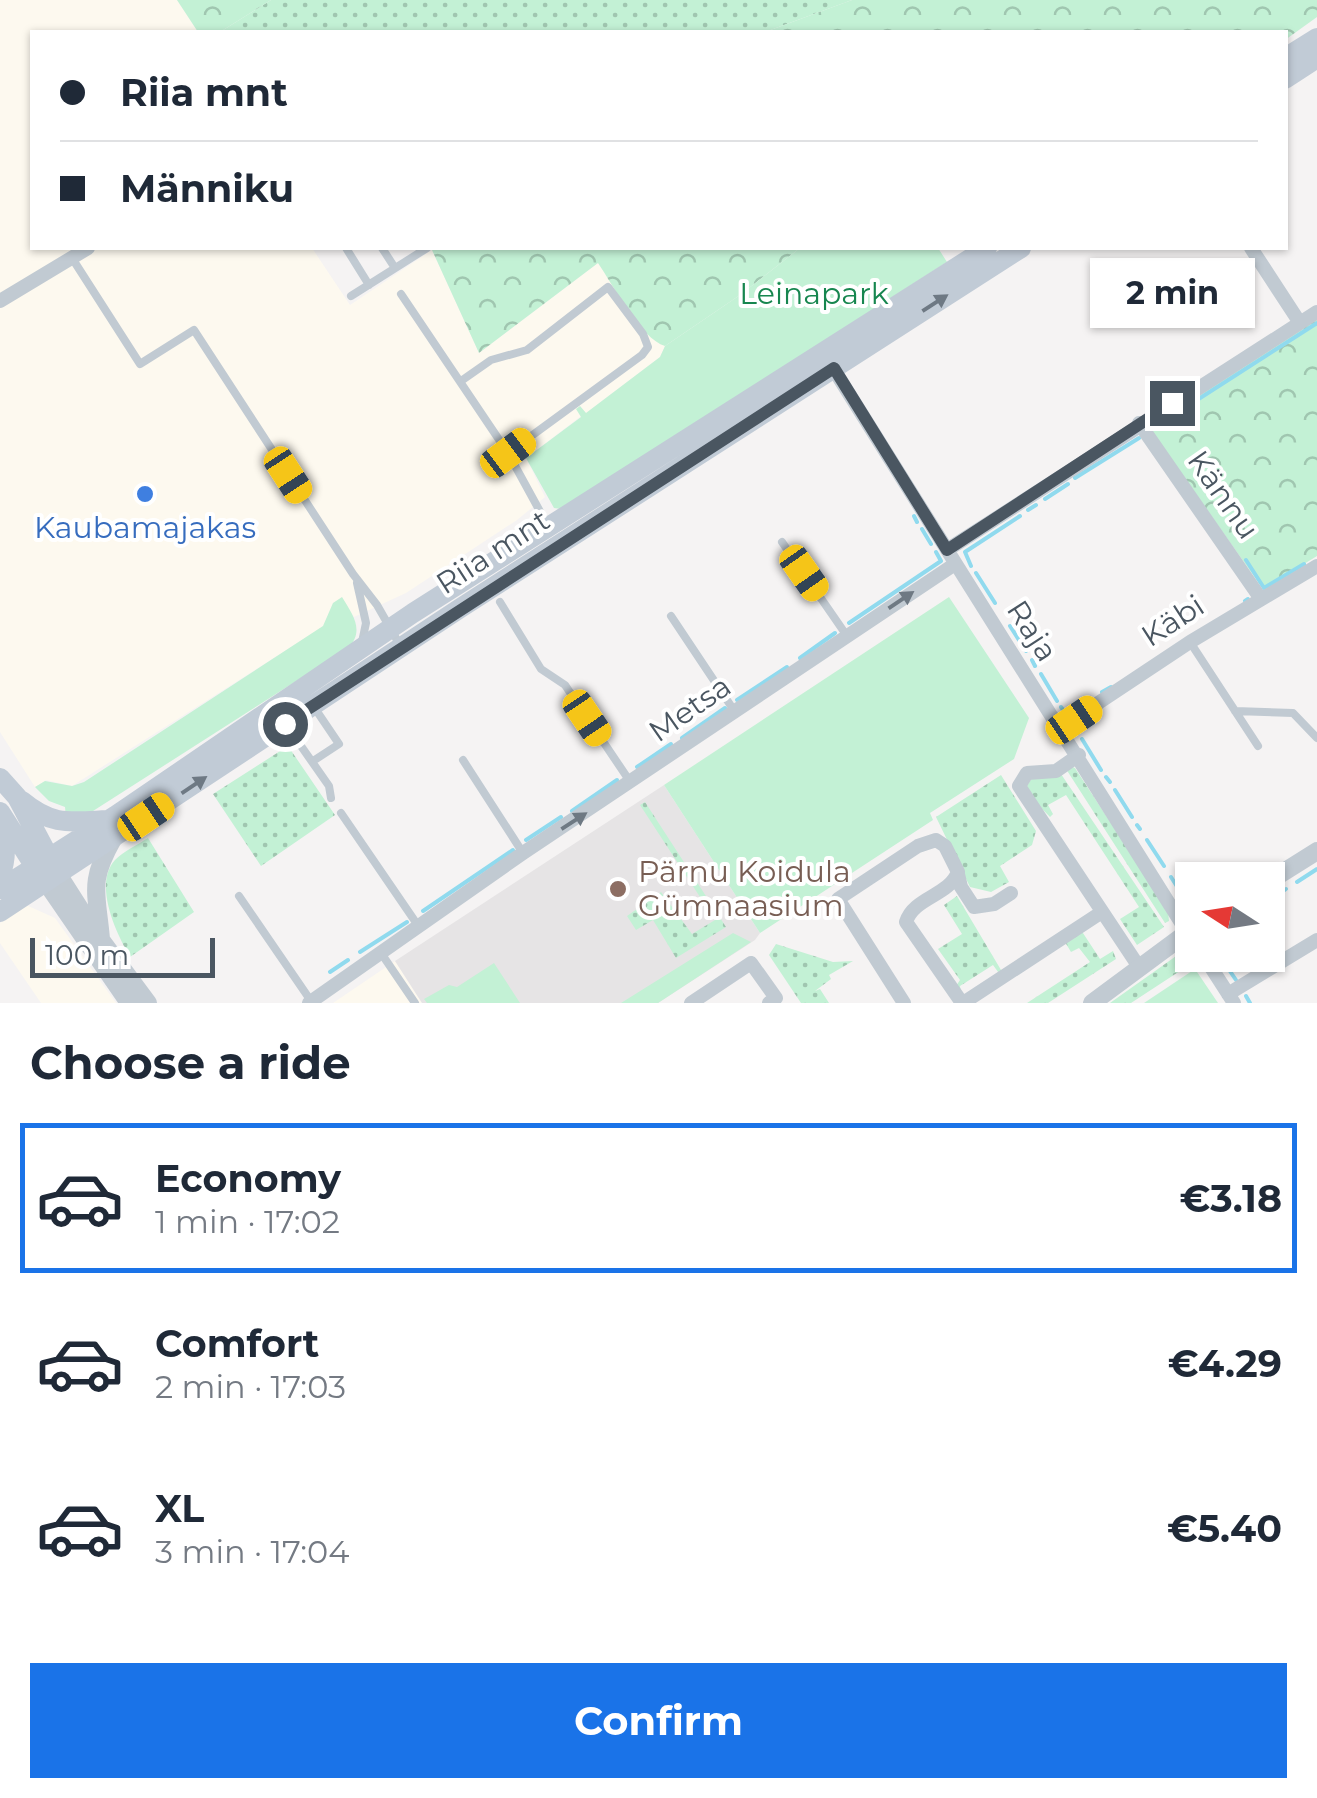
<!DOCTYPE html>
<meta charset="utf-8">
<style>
:root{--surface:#fff;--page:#f6f6f7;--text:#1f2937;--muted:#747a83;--line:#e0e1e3;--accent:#1a73e8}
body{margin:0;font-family:Montserrat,sans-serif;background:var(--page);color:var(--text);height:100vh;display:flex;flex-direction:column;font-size:38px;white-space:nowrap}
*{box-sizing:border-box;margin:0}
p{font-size:32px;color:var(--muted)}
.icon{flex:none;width:55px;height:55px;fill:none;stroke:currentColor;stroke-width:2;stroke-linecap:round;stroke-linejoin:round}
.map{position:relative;height:1003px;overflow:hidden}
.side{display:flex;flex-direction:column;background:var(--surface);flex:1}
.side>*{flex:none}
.hud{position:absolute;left:30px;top:30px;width:1258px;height:220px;border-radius:0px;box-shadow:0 2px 8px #0004;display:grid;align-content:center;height:220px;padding:0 30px;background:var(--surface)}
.needle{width:65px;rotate:282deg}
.controls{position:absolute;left:1175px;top:862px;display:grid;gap:20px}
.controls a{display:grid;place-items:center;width:110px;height:110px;border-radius:0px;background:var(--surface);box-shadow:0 2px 8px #0004;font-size:50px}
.scale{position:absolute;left:30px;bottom:25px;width:185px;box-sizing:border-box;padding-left:10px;border:5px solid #4a5661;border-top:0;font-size:28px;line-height:35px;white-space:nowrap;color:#4a5661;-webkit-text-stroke:8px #fff;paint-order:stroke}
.end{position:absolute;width:45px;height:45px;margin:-22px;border:12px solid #4a5661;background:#fff;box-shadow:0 0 0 5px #fff}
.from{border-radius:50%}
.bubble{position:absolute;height:70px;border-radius:0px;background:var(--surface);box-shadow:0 2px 8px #0004;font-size:32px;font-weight:700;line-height:70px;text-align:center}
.car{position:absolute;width:30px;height:60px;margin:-30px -15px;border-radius:12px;box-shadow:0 0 8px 2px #0007;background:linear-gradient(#f5c518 24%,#345 0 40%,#f5c518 0 76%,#345 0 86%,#f5c518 0)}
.hud b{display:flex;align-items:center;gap:35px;height:95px;font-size:38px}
.hud b+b{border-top:2px solid var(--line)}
.hud i{width:25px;height:25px;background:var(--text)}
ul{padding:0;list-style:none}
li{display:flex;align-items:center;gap:30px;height:150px;margin:0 20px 15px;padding:0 10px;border:5px solid transparent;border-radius:0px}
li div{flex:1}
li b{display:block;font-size:38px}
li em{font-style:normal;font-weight:700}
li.selected{border-color:var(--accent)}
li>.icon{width:90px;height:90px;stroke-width:1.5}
h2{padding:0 30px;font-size:45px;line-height:120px}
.action{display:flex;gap:20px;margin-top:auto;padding:20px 30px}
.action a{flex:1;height:115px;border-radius:0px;background:var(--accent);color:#fff;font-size:40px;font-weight:700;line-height:115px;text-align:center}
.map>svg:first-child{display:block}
</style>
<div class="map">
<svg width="1317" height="1003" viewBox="0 0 1317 1003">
<defs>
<pattern id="grass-dots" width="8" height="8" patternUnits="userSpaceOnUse" patternTransform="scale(2.5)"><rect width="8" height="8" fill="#c3f1d5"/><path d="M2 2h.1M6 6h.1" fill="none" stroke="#a0c6b0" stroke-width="1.8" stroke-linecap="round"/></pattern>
<pattern id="forest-crowns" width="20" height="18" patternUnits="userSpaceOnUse" patternTransform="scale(2.5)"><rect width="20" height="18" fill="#c3f1d5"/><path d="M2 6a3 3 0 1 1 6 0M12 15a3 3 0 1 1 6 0" fill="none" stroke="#a0c6b0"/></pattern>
</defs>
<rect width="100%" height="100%" fill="#f5f3f3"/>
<!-- commercial -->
<path fill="#fdf9ef" d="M0,0H177L198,32H32V248H312L350,305L432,250L479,353L598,263L645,332L665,346L660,357L586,413L580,406L581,416L526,458L545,497L517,520L406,593L354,617L342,598L333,603L324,626L72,786L46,780L35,787L0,732Z
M26,905L55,918L116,1003H41L0,943V923Z
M395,961L422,1003H333Z"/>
<!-- education -->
<path fill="#e6e4e5" d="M664,785L760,933L755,940L658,1003H422L395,961Z"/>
<!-- grass -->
<path fill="url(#grass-dots)" d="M271,0H852L765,32H220Z
M288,746L335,815L261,866L213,794Z
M1070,766L1075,768L1168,911L1169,921L1165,923L1066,769Z
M1059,771L1164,927L1137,945L1120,919L1139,907L1066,795L1048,805L1053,814L1050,817C1041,808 1033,799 1027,786L1033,776Z
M1001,775L1036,831L1032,845L1000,866L1009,882L991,892L970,887L936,817Z
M645,802L726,927L676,958L653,920L636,930L627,916L661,892L692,934L715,920L640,805Z
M148,838L194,912L130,957C116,933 93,884 115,860C124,851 137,845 148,838Z
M957,896L1004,975L1001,976L993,965L960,986L961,992L954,989L960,980L938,949L962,934L944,905Z
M1081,930L1100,959L1113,951L1116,959L1048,1003H1027L1090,962L1079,948L1071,952L1065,942Z
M776,944L833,962L853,961L829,975L831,979L815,991L820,989L829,1003H801L769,955Z
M1179,954L1186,967L1131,1003H1110Z"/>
<!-- forest -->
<path fill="url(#forest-crowns)" d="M177,0H271L220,32H198Z
M852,0H1317V17L1285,40V32H765Z
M435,248H800L740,295L665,346C641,339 613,285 598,263L479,353L432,250Z
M1317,312V556L1263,589L1147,425Z"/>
<!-- park -->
<path fill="#c3f1d5" d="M800,248H938L947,262L561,509L554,508L526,458L581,417L576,409L580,406L586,413L660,357L665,346L740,295Z
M342,597C353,615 365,631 348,648L93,811L66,818L65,807L49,801L35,787L45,781L72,786L84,782L323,626L333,603Z
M949,597L1029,718L1014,759L930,813L933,820L760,933L664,785Z
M733,933L751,942L658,1003H621Z
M494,963L520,1003H427L424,999L449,985L457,987Z
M1195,969L1218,1003H1144Z"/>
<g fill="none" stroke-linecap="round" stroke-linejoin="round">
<!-- stream -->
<path stroke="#90daee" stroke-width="4" d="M1155,427L1317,323
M1075,478L1139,438
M1045,499L1068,484
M1028,510L1036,505
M914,516L917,522
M922,529L931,544
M1246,560L1264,588L1304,564
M971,566L965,552L1020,516
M976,573L995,603
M1245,601L1248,599
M849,623L941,561L936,552
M1010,626L1026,651
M800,658L835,633
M1032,660L1035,666
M1041,674L1057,701
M1102,692L1111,687
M737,700L787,667
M1061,707L1068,717
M1075,710L1087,702
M1076,730L1078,733
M682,738L725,708
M1082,739L1101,770
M637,767L671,744
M1106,777L1110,782
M1115,790L1132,817
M572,811L617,780
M1137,825L1140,829
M526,840L561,817
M1147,840L1164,866
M1171,877L1192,910
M1297,882L1317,869
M1268,902L1286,889
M423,911L513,850
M360,952L407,922
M1219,955L1236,980
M330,972L348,960
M1246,996L1250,1003"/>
<!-- service -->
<path stroke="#c1cad2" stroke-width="8" d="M346,248L369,285
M382,248L395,268
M72,258L140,364L194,330L353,574L377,605L401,647
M401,294L508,453L548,526
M351,296L427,248
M461,381L491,360L527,350L608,287L643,334L648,347L642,355L508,453
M782,542L847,636
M357,583L366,623L362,642
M500,602L541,669L565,685L631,783
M671,616L735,712
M1190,642L1258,746
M1235,711L1293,713L1317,738
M287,726L329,786L331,798
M463,760L523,853
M313,761L339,744L314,707
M341,813L419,927
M239,896L311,1001
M381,953L415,1003"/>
<!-- minor -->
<path stroke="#c1cad2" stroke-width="14" d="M1251,248L1300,323
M0,301L88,248
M831,365L1192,940
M1139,423L1261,599
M947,550L1317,312
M1062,727L1190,642L1317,566
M1079,755L1056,771L1027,773L1019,786L1139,967
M958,874L961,887L974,907L994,904L1011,893
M1203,955L1234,1003
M1228,994L1317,940
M309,1003L523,853L955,564
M691,1003L751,963L776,998L769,1003
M904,1003L838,899L918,846L936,840L945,846L958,872C949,896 914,897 906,922L962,1003
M963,1003L1102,912"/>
<!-- tertiary -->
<path stroke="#c1cad2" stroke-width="18" d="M58,874L93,929L148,1003
M45,881L129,1003
M1268,882L1317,851
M101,939C97,892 88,883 113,839
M1092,1003L1192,929"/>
<!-- secondary -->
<path stroke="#c1cbd6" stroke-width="20" d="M1285,58L1317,38
M1285,79L1317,58
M0,778L17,797L54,867
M22,801C52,826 69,822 107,820
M0,812L41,876
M0,825C6,845 7,857 0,877
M0,889L115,816L413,613L987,248
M0,912L462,607L1021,248"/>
</g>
<!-- one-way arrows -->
<defs><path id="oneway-solid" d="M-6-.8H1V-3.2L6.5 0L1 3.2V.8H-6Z" transform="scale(2.5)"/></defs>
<g fill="#6e7984">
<use href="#oneway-solid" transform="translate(935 303) rotate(-33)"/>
<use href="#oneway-solid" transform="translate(194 785) rotate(-34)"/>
</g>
<g fill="#6e7983">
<use href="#oneway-solid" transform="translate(901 600) rotate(-34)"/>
<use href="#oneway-solid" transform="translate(574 821) rotate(-33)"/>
</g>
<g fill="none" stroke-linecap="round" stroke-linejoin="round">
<!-- route -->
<path stroke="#4a5661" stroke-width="12" d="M285,724L834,368L947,550L1172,403"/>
</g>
<!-- markers -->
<circle fill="#3f7fe0" stroke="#fff" stroke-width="4" cx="145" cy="494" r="10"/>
<circle fill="#8d6e63" stroke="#fff" stroke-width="4" cx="618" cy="889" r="10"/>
<g text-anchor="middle" stroke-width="8" stroke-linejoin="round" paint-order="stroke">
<!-- park labels -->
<g font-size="30" fill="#17864f" stroke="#fff">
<text x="814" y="304">Leinapark</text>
</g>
<!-- street labels -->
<g font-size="30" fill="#4a5661" stroke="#fff">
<text transform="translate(1223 495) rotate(55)" y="10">Kännu</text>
<text transform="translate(493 552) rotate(-33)" y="10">Riia mnt</text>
<text transform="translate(1173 621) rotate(-33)" y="10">Käbi</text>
<text transform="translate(1032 631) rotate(57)" y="10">Raja</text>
<text transform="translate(690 709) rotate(-35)" y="10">Metsa</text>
</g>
<!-- shop labels -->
<g font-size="30" fill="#366cbe" stroke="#fff">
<text x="145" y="538">Kaubamajakas</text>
</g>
<!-- education labels -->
<g font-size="30" fill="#785e54" stroke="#fff" text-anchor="start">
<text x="638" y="882">Pärnu Koidula<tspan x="638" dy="34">Gümnaasium</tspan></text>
</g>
</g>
</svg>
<div class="controls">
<a><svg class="needle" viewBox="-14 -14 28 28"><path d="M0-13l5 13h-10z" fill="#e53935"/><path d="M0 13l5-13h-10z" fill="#747a83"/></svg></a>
</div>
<div class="scale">100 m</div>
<i class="end from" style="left:285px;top:724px"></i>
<i class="end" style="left:1172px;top:403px"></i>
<div class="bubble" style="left:1090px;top:258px;width:165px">2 min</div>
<i class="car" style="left:508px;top:453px;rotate:53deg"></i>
<i class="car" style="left:288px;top:475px;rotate:147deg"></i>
<i class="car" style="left:804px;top:573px;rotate:145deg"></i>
<i class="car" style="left:587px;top:718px;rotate:146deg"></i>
<i class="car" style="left:1074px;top:720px;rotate:56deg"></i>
<i class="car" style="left:146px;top:817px;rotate:56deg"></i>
<div class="hud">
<b><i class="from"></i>Riia mnt</b>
<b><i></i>Männiku</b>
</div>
</div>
<section class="side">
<h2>Choose a ride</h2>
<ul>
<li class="selected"><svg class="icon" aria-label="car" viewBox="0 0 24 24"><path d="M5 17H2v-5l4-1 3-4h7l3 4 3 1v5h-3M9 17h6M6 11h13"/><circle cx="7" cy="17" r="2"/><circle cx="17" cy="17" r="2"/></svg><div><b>Economy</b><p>1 min · 17:02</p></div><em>€3.18</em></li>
<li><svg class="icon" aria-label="car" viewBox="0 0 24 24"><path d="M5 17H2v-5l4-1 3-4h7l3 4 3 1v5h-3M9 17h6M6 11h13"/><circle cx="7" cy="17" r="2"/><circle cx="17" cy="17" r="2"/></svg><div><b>Comfort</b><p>2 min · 17:03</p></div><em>€4.29</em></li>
<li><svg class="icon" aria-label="car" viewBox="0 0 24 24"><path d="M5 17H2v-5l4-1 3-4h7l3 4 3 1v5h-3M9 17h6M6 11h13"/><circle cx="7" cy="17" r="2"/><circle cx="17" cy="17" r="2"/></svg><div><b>XL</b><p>3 min · 17:04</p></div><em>€5.40</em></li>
</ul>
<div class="action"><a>Confirm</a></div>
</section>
